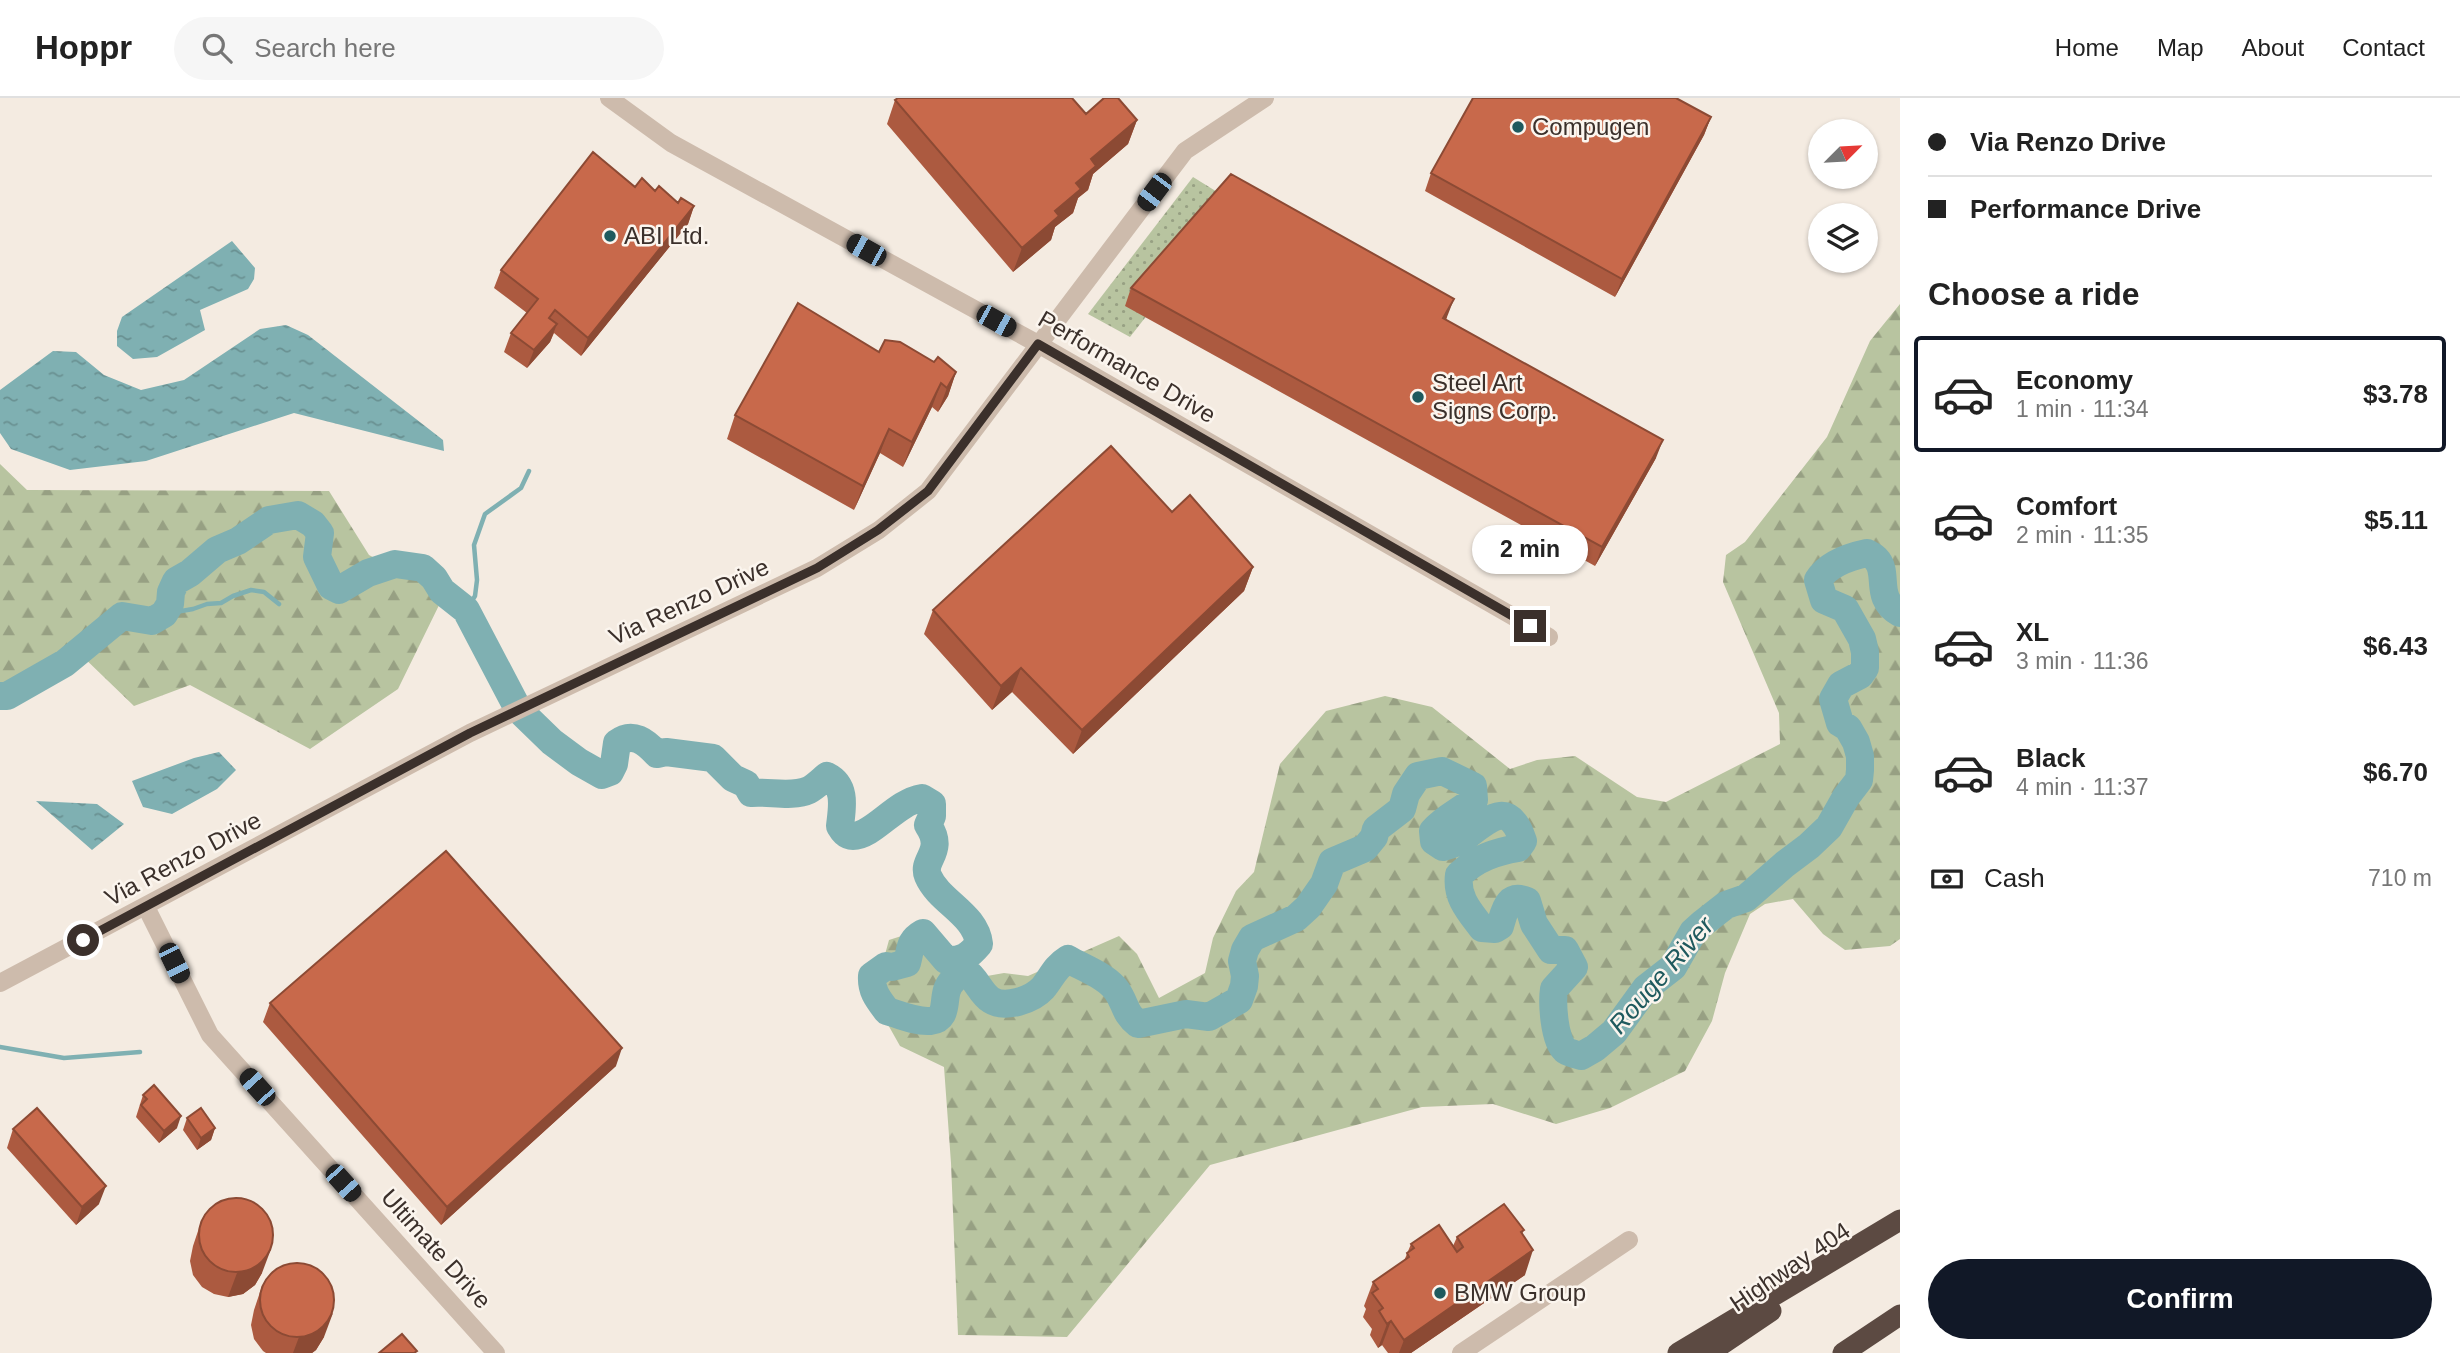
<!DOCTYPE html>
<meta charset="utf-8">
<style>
:root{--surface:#fff;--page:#f6f6f6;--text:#222;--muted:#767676;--line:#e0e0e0;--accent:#111827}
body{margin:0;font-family:Helvetica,sans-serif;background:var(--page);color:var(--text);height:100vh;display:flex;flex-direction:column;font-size:26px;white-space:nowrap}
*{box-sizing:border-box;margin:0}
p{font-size:23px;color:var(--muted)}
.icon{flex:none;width:38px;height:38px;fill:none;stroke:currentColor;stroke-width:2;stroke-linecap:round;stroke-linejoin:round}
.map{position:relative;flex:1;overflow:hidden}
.details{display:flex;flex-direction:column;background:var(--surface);width:560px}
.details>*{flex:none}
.top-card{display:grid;align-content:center;height:154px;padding:0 28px;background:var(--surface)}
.needle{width:46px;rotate:66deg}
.fabs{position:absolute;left:1808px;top:21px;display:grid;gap:14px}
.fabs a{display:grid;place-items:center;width:70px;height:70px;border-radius:50%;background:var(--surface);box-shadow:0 2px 5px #0004;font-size:35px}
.end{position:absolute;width:32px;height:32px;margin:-16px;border:9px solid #3b302b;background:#fff;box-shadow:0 0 0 4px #fff}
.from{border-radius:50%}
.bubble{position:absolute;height:49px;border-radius:24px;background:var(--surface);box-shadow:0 2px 5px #0004;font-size:23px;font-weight:700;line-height:49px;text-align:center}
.car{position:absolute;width:21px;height:42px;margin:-21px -10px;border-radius:9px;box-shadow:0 0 5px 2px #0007;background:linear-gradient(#222 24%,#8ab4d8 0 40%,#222 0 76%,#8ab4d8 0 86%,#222 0)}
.top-card b{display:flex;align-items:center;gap:24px;height:66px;font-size:26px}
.top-card b+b{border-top:2px solid var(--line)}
.top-card i{width:18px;height:18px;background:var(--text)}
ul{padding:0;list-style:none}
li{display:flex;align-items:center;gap:21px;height:116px;margin:0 14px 10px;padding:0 14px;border:4px solid transparent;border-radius:7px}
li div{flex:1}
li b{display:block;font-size:26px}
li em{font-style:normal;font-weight:700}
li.current{border-color:var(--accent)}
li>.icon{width:63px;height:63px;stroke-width:1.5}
h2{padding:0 28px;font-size:32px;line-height:84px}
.pay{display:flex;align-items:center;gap:18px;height:77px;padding:0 28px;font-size:26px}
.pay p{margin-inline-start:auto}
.action{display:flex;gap:14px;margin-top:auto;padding:14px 28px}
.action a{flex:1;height:80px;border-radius:42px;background:var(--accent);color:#fff;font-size:28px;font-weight:700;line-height:80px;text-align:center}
header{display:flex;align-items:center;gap:42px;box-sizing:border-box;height:98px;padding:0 35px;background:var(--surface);border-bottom:2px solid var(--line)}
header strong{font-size:33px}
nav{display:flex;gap:38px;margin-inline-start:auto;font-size:24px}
.search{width:490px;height:63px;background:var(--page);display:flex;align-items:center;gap:18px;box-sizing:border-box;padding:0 24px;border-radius:38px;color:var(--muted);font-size:26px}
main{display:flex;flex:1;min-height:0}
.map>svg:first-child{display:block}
</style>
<header>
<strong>Hoppr</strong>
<div class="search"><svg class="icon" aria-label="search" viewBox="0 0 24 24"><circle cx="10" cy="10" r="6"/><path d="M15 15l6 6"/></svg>Search here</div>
<nav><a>Home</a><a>Map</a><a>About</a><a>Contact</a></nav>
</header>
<main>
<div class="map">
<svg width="1900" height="1255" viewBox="0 0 1900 1255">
<defs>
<pattern id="forest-firs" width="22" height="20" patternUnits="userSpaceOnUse" patternTransform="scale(1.75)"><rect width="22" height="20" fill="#b8c4a0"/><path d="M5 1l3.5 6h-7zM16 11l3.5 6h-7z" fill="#97a083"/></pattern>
<pattern id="park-dots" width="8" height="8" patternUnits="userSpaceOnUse" patternTransform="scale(1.75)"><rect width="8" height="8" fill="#b8c4a0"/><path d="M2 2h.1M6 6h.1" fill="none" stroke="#97a083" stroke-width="1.8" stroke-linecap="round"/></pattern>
<pattern id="water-ripples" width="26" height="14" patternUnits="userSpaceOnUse" patternTransform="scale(1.75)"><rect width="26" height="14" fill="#7fb0b2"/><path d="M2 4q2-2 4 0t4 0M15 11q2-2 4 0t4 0" fill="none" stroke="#699091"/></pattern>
</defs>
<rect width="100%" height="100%" fill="#f4ebe1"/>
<!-- forest -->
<path fill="url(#forest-firs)" d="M1900,206V841L1890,848L1845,852L1823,836L1793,801L1765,806L1750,816L1725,875L1712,923L1685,973L1610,1010L1556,1026L1493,1006L1422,1009L1210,1067L1067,1239L958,1237L951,1065L944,969L900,948L873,900L889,842L920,832L936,841L951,870L970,881L1004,875L1028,878L1119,838L1137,856L1159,900L1205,875L1213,840L1236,793L1254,774L1280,666L1326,613L1385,598L1432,609L1510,671L1537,662L1575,658L1637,699L1666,704L1780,646L1779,615L1723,484L1726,457L1745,444L1827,339L1870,243Z
M0,366L27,392L329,393L369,457L444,497L398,591L310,651L190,587L134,608L77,553C56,565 24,590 0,587Z"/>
<!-- park -->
<path fill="url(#park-dots)" d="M1193,79L1235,105L1130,239L1088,216Z"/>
<!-- water -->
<path fill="url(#water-ripples)" d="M232,143L255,170L254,181L248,191L200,212L205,232L157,259L133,261L117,248V233L122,219Z
M286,227L308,237L443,342L444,353L294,315L146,363L70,372L11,351L0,335V292L53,253L76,254L104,277L141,292L184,282L260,231Z
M219,654L236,672L217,691L172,716L143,709L132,683L194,660Z
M36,703L97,706L124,726L92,752Z"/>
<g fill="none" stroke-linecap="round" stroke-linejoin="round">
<!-- stream -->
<path stroke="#7fb0b2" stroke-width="4.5" d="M466,512L475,498L477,482L474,447L485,416L521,390L529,373
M164,516L193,511L207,506L221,505L233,498L251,492L264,494L279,506
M0,949L64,960L140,954"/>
<!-- river -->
<path stroke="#7fb0b2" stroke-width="28" d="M0,598H7L65,565L122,518L152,523L164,516L170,506L171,494L176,483L190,475L217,452L238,443L269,422L298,417L313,426L320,435L317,459L331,488L339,492L368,475L395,466L423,470L434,480L442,493L466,512L518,611L552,644L579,664L602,677L610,674L614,666L617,645C633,633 646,644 657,656L666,654L713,660L733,680L746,686L751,695C769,693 792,700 809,692C815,689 822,682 827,678C847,688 842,710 840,728C843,733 846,738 853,738C873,738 896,704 922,700L932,706V718L928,727C946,754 921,761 928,778C939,804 976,816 979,846C969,858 962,863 946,862L923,835C909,843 911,850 907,865L892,869L886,868L872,878C871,893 878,901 887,913C900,917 916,924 930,923C948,921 943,904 947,892C950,883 958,877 965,873C977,881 980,895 991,902C1005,911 1032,902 1043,890C1052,879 1055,869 1068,861C1083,870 1107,878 1117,893C1126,906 1124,915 1138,926L1186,916L1209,919L1239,902L1244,888L1245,878L1242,863L1245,852L1252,840L1296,820L1308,809L1324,786L1332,764L1365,750L1374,739L1376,731L1402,711L1406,696L1418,678L1442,673L1473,688L1474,702C1460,713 1444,720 1433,733L1434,743L1443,749C1450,747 1458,745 1464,740C1489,721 1509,700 1523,743L1518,750C1495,754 1477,760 1459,777C1456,799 1469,813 1482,830L1495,831L1500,828C1505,812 1507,795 1527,803L1534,826L1551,852H1565L1574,869L1554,891C1552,905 1554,942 1565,952C1568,955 1576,956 1581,958L1595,950L1614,934L1646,890L1673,869L1693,834L1703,825L1726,807L1746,800L1785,766L1809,748L1829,729L1846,699L1859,682L1860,672V658L1856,644L1848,630L1840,625L1833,601L1841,587L1860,577L1865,570V554L1862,541L1845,511L1824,502L1818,482C1828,466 1848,459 1867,455C1870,457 1874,458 1876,461C1890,475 1873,500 1900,515"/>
<!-- minor -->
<path stroke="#cdbbac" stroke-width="18" d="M609,0L671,45L1038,246L1549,539
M146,809L210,937L496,1255
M1461,1255L1629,1142"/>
<!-- tertiary -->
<path stroke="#cdbbac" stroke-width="18" d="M0,885L470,635L817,470L879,432L928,393L1185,53L1265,0"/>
<!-- motorway -->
<path stroke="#5c4a42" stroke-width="21" d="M1678,1255L1900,1122
M1709,1255L1771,1213
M1843,1255L1900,1217"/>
</g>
<!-- wall -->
<path fill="#ac5a40" d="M895,2L1086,16L1137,22L1128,46L1093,76L1088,92L1078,100L1073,115L1055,129L1051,142L1013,174L887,26Z
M1711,19L1704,37L1615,199L1425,93L1431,75Z
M635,89L655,93L678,105L694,108L688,126L581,258L554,235L550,244L527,270L504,254L511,235L527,215L494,190L501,172Z
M1131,190L1447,219L1446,222L1656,360L1595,468L1125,208Z
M879,254L934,264L956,274L948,298L938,314L932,309L903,369L880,355L854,412L727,341L735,317Z
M1172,414L1253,469L1244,493L1073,656L1012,594L992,612L924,536L933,512Z
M270,905L616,968L441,1127L263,924Z
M143,997L177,1030L159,1045L136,1019Z
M187,1020L215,1030L211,1042L197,1052L183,1032Z
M13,1031L99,1106L76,1127L7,1050Z
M201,1124L262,1175L255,1187L243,1196L228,1199L214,1196L202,1189L193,1177L190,1163L193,1148Z
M1524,1132L1522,1136L1525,1177L1411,1255H1388L1382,1247L1378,1250L1370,1237L1372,1231L1363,1219L1366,1211L1364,1208L1373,1184L1404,1163L1411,1146L1453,1148L1457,1139Z
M262,1188L324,1239L316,1252L312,1255H266L263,1253L254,1241L251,1227L254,1212Z"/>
<!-- shaded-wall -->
<path fill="#8c4a34" d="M1711,19L1704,37L1615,199L1622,181Z
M1137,22L1128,46L1093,76L1088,92L1078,100L1073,115L1055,129L1051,142L1013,174L1022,150L1055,113L1076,85L1091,61Z
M694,108L688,126L581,258L588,240Z
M1454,201L1447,219L1436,238L1443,220Z
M557,226L550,244L527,270L534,252Z
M956,274L948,298L938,314L947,290Z
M941,285L932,309L903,369L912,344Z
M889,331L880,355L854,412L863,388Z
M1663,342L1656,360L1595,468L1602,449Z
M1253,469L1244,493L1073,656L1082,632Z
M1021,570L1012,594L992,612L1001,588Z
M622,950L616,968L441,1127L447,1109Z
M181,1018L177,1030L159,1045L164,1033Z
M215,1030L211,1042L197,1052L201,1040Z
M106,1088L99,1106L76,1127L82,1109Z
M271,1151L262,1175L255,1187L243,1196L228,1199L237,1175Z
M1533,1152L1525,1177L1411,1255H1399L1404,1242Z
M333,1215L324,1239L316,1252L312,1255H293L299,1239Z
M1391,1223L1382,1247L1378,1250L1387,1226Z"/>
<!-- building -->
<path fill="#c8694b" stroke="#8c4a34" stroke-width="2" d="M898,0H1072L1086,16L1104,0H1118L1137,22L1091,61L1096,68L1076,85L1081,91L1055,113L1059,118L1022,150L895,2Z
M1473,0H1676L1711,19L1622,181L1431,75Z
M593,54L635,89L642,80L655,93L659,88L678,105L681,100L694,108L588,240L555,212L549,220L557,226L534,252L511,235L538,201L501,172Z
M1231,76L1454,201L1443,220L1663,342L1602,449L1131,190Z
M798,205L879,254L885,242L900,244L934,264L938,259L956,274L947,290L941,285L912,344L889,331L863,388L735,317Z
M1111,348L1172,414L1190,397L1253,469L1082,632L1021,570L1001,588L933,512Z
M446,753L622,950L447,1109L270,905Z
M154,987L181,1018L164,1033L141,1007L147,1001L143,997Z
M37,1010L106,1088L82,1109L13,1031Z
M201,1010L215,1030L201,1040L187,1020Z
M199 1137a37 37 0 1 1 74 0a37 37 0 1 1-74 0Z
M1504,1106L1524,1132L1521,1134L1533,1152L1404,1242L1391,1223L1387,1226L1379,1213L1383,1210L1372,1195L1378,1191L1373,1184L1409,1159L1407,1155L1414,1150L1411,1146L1439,1127L1457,1154L1463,1149L1457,1139Z
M260 1202a37 37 0 1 1 74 0a37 37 0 1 1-74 0Z
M402,1236L417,1253L414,1255H379Z"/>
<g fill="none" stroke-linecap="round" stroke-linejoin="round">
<!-- route -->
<path stroke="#3b302b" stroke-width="9" d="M83,842L470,635L817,470L878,432L928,393L1038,246L1530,528"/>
</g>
<!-- markers -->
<g fill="#1f5a5e" stroke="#fbf5ee" stroke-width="2.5">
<circle cx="1518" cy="29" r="7"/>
<circle cx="610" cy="138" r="7"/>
<circle cx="1418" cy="299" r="7"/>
<circle cx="1440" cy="1195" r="7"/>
</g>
<g text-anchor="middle" stroke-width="5" stroke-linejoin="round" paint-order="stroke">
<!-- poi labels -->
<g font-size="24" fill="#3b302b" stroke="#fbf5ee" text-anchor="start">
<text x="1532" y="37">Compugen</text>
<text x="624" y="146">ABI Ltd.</text>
<text x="1432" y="293">Steel Art<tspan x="1432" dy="28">Signs Corp.</tspan></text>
<text x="1454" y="1203">BMW Group</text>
</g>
<!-- street labels -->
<g font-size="24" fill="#3b302b" stroke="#fbf5ee">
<text transform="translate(1127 269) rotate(30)" y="8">Performance Drive</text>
<text transform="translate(689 504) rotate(-25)" y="8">Via Renzo Drive</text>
<text transform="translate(183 761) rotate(-28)" y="8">Via Renzo Drive</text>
<text transform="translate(436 1151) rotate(48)" y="8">Ultimate Drive</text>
<text transform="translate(1790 1169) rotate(-34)" y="8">Highway 404</text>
</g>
<!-- water labels -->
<g font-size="26" font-style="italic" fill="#1f5a5e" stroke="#fbf5ee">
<text transform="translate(1661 877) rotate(-49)" y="9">Rouge River</text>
</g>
</g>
</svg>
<div class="fabs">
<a><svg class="needle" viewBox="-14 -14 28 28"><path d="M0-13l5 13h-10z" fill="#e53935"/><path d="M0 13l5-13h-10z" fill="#767676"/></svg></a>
<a><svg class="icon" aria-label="layers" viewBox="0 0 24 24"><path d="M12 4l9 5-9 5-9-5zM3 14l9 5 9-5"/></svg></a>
</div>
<i class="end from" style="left:83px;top:842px"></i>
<i class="end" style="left:1530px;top:528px"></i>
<div class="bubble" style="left:1472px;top:427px;width:116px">2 min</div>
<i class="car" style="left:1154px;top:94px;rotate:217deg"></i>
<i class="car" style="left:866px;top:152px;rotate:299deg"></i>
<i class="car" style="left:996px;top:223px;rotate:119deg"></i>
<i class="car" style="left:174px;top:865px;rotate:154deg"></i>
<i class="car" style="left:257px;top:989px;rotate:318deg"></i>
<i class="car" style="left:343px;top:1085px;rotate:138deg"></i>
</div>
<section class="details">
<div class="top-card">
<b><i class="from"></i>Via Renzo Drive</b>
<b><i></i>Performance Drive</b>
</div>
<h2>Choose a ride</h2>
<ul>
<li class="current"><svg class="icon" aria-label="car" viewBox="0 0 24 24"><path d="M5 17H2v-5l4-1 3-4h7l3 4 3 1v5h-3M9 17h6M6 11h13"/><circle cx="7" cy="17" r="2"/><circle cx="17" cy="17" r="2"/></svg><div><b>Economy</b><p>1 min · 11:34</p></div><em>$3.78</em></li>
<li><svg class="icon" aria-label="car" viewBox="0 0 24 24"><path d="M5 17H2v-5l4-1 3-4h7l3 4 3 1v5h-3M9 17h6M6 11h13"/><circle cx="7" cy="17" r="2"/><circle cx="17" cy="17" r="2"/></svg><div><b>Comfort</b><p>2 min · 11:35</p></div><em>$5.11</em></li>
<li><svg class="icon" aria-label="car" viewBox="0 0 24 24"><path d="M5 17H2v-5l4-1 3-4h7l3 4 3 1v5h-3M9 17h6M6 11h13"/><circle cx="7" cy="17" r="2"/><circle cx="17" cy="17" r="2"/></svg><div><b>XL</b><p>3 min · 11:36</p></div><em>$6.43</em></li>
<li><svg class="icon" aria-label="car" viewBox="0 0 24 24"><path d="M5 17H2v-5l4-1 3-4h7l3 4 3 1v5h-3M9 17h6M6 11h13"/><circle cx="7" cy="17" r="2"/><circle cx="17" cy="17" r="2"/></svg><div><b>Black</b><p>4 min · 11:37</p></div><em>$6.70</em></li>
</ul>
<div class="pay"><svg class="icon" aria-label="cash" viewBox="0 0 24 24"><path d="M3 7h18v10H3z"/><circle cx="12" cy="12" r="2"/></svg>Cash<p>710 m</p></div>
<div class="action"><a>Confirm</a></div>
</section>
</main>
